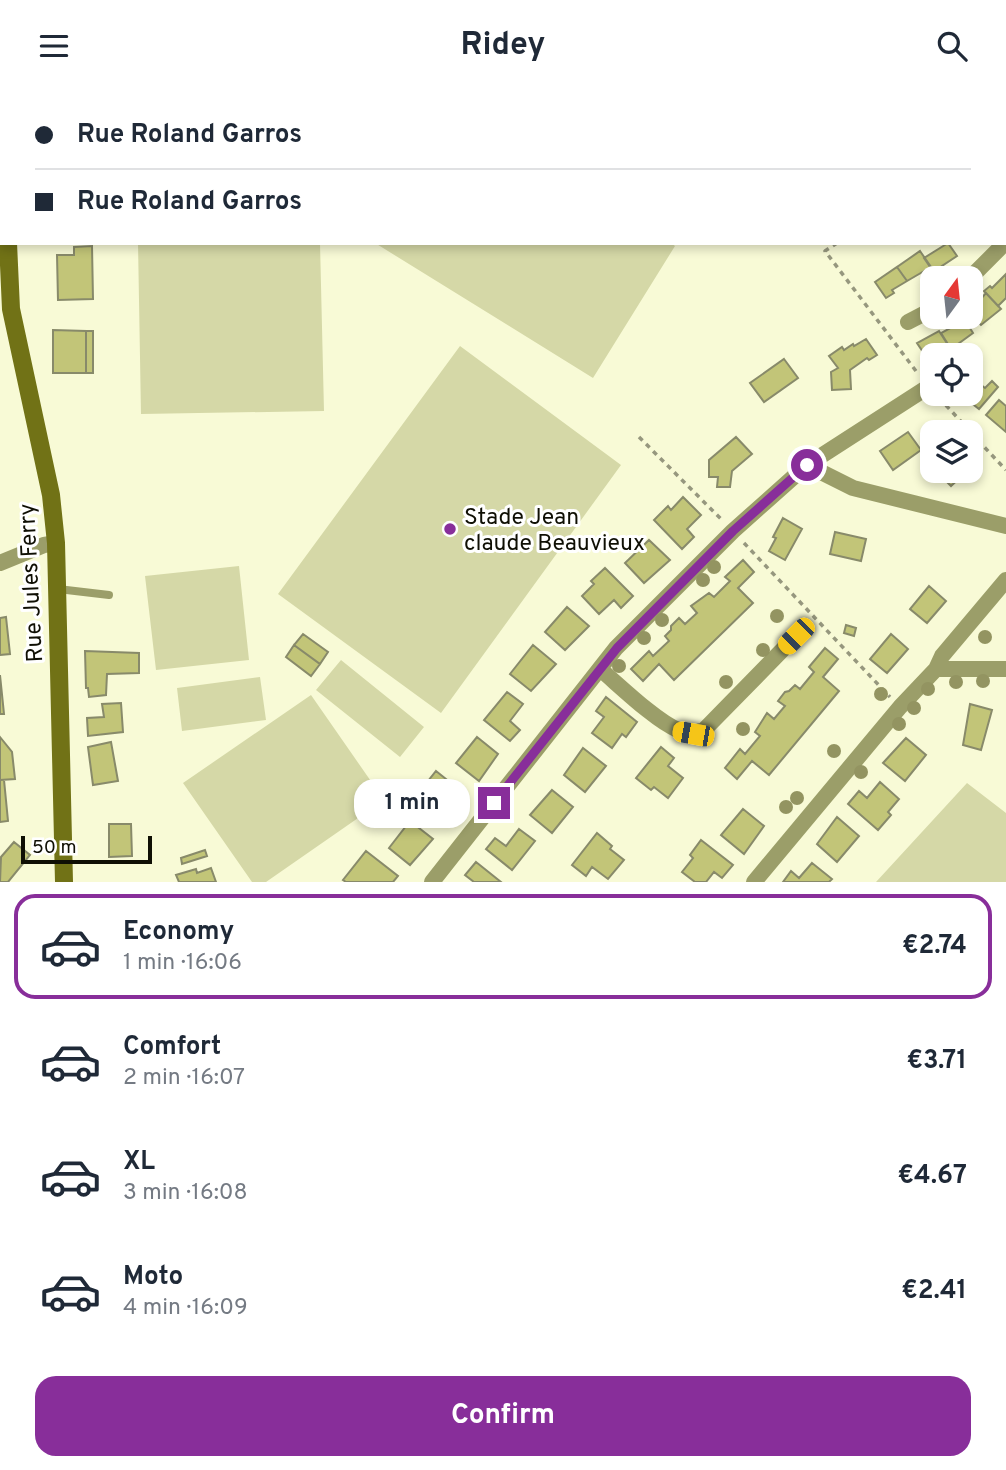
<!DOCTYPE html>
<meta charset="utf-8">
<style>
:root{--surface:#fff;--page:#f6f6f7;--text:#1f2937;--muted:#747a83;--line:#e0e1e3;--accent:#882e9a}
body{margin:0;font-family:Overpass,sans-serif;background:var(--page);color:var(--text);height:100vh;display:flex;flex-direction:column;font-size:26px;white-space:nowrap}
*{box-sizing:border-box;margin:0}
p{font-size:23px;color:var(--muted)}
.icon{flex:none;width:38px;height:38px;fill:none;stroke:currentColor;stroke-width:2;stroke-linecap:round;stroke-linejoin:round}
.map{position:relative;height:791px;overflow:hidden}
.side{display:flex;flex-direction:column;background:var(--surface);flex:1}
.side>*{flex:none}
.banner{position:absolute;left:0px;top:0px;width:1006px;height:154px;box-shadow:0 4px 10px #0003;display:grid;align-content:center;height:154px;padding:0 35px;background:var(--surface)}
.needle{width:46px;rotate:15deg}
.tools{position:absolute;left:920px;top:175px;display:grid;gap:14px}
.tools a{display:grid;place-items:center;width:63px;height:63px;border-radius:14px;background:var(--surface);box-shadow:0 4px 10px #0003;font-size:35px}
.scale{position:absolute;left:21px;bottom:18px;width:131px;box-sizing:border-box;padding-left:7px;border:4px solid #0f0f04;border-top:0;font-size:19px;line-height:24px;white-space:nowrap;color:#0f0f04;-webkit-text-stroke:5px #fff;paint-order:stroke}
.end{position:absolute;width:32px;height:32px;margin:-16px;border:9px solid #882e9a;background:#fff;box-shadow:0 0 0 4px #fff}
.from{border-radius:50%}
.bubble{position:absolute;height:49px;border-radius:21px;background:var(--surface);box-shadow:0 4px 10px #0003;font-size:23px;font-weight:700;line-height:49px;text-align:center}
.car{position:absolute;width:21px;height:42px;margin:-21px -10px;border-radius:9px;box-shadow:0 0 5px 2px #0007;background:linear-gradient(#f5c518 24%,#345 0 40%,#f5c518 0 76%,#345 0 86%,#f5c518 0)}
.banner b{display:flex;align-items:center;gap:24px;height:66px;font-size:26px}
.banner b+b{border-top:2px solid var(--line)}
.banner i{width:18px;height:18px;background:var(--text)}
ul{padding:12px 0 0;list-style:none}
li{display:flex;align-items:center;gap:21px;height:105px;margin:0 14px 10px;padding:0 21px;border:4px solid transparent;border-radius:21px}
li div{flex:1}
li b{display:block;font-size:26px}
li em{font-style:normal;font-weight:700}
li.active{border-color:var(--accent)}
li>.icon{width:63px;height:63px;stroke-width:1.5}
.action{display:flex;gap:14px;margin-top:auto;padding:14px 35px}
.action a{flex:1;height:80px;border-radius:21px;background:var(--accent);color:#fff;font-size:28px;font-weight:700;line-height:80px;text-align:center}
header{display:flex;justify-content:space-between;align-items:center;height:91px;padding:0 35px;background:var(--surface);font-size:32px;font-weight:700}
.map>svg:first-child{display:block}
</style>
<header><svg class="icon" aria-label="menu" viewBox="0 0 24 24"><path d="M4 6h16M4 12h16M4 18h16"/></svg>Ridey<svg class="icon" aria-label="search" viewBox="0 0 24 24"><circle cx="10" cy="10" r="6"/><path d="M15 15l6 6"/></svg></header>
<div class="map">
<svg width="1006" height="791" viewBox="0 0 1006 791">
<rect width="100%" height="100%" fill="#f8fad6"/>
<!-- green -->
<path fill="#d5d8a7" d="M138,152H320L324,320L141,323Z
M375,152H671L675,155L593,287Z
M460,255L621,374L441,622L278,503Z
M239,475L249,569L156,579L145,485Z
M341,569L424,636L400,666L316,599Z
M260,586L266,629L182,640L177,597Z
M311,604L384,709L266,791H252L183,692Z
M967,692L1006,722V791H876Z"/>
<!-- building -->
<path fill="#c2c578" stroke="#888a6a" stroke-width="2" d="M814,0H857L861,2H815Z
M948,152L957,165L942,175L944,177L935,183L924,167Z
M92,155L93,208L58,209L57,164H74V156Z
M920,160L931,176L907,190L897,176Z
M897,176L907,190L892,199L894,202L886,207L875,191Z
M1006,183V207L998,215L984,200L990,195L992,197Z
M986,202L1001,218L981,234L971,224V219Z
M965,229L973,242L951,258L941,242Z
M53,239L86,240V282H53Z
M86,240H93V282H86Z
M939,240L948,254L937,264H933V267L929,270L917,252Z
M866,248L877,264L869,269L867,267L850,279L851,298L832,299L831,281L838,277L829,265L842,256L844,259L853,253L854,255Z
M784,268L798,287L764,311L750,292Z
M976,290L985,297L992,290L998,296L979,318L964,306L966,303H971V296Z
M999,309L1006,315V341L986,324Z
M908,341L921,359L893,379L880,360Z
M736,346L752,363L732,380L730,396H717L718,386H709V369Z
M936,380H965L966,381L951,395Z
M683,406L701,424L687,438L694,446L682,458L654,429L668,415L671,419Z
M783,427L802,438L785,469L769,460L776,447L773,446Z
M835,441L866,448L861,470L830,463Z
M649,449L670,469L644,492L625,472Z
M743,469L754,481L738,497L753,512L674,589L659,573L643,590L631,578L649,560L653,565L669,550L665,545L671,539V535L679,527L685,533L697,522L691,515L709,502L714,506L730,490L725,486Z
M605,477L633,505L621,517L614,509L599,523L582,505L594,493L591,490Z
M929,495L946,510L927,532L910,518Z
M567,516L589,535L565,559L545,541Z
M6,526L10,563L0,564V527Z
M846,534L856,537L854,545L844,542Z
M303,543L328,561L320,573L294,554Z
M891,543L908,558L887,582L870,568Z
M294,554L320,573L311,585L286,566Z
M533,554L556,573L531,600L510,583Z
M825,557L838,568L823,586L839,600L769,684L752,670L737,688L725,677L740,658L745,663L760,645L755,641L767,622L774,628L785,615L778,610L785,601L789,600L795,594L800,598L814,581L809,576Z
M85,560L139,562V582L107,583L106,604L89,606L88,597H86Z
M0,584L4,623H0Z
M507,601L523,613L510,630L520,639L510,650L484,629Z
M606,606L637,631L626,646L622,643L612,657L592,642L604,626L596,620Z
M121,612L123,641L88,645L87,627L104,626L102,613Z
M970,613L992,619L981,659L963,654Z
M0,646L12,661L15,688L0,689Z
M477,646L498,663L479,690L456,672Z
M906,647L926,664L905,690L883,672Z
M111,651L118,690L93,694L88,656Z
M661,656L674,667L668,675L683,687L668,707L654,696L651,699L636,687Z
M583,657L606,675L585,701L564,684Z
M436,680L467,705L457,718L449,712L436,727L413,709Z
M0,689H4L8,730L0,731Z
M880,691L899,708L888,721L891,724L878,739L848,713L859,700L867,707Z
M552,699L573,716L552,742L530,724Z
M743,718L764,735L744,763L721,744Z
M837,726L859,745L837,771L817,753Z
M410,730L433,748L410,774L389,757Z
M109,733H131L132,765L109,766Z
M519,738L535,750L512,779L486,758L495,747L506,755Z
M597,742L612,755L610,758L624,769L608,788L592,776L586,785L572,774Z
M701,749L733,774L722,787L714,781L706,791H695L682,781L693,767L690,764Z
M14,751L30,764L8,791H0L1,766Z
M205,759L207,765L182,773L181,767Z
M366,760L398,785L393,791H346L343,789Z
M476,771L501,791H474L465,784Z
M812,772L832,788L829,791H783L791,780L799,787Z
M211,777L216,791H179L176,784L196,778L197,782Z"/>
<g fill="none" stroke-linecap="round" stroke-linejoin="round">
<!-- path -->
<path stroke="#96977e" stroke-width="3.5" stroke-dasharray="5 5" stroke-linecap="butt" d="M389,0L391,2
M423,2L425,0
M0,77L2,76
M837,152L825,160L919,284
M939,307L971,341
M971,342L1006,379
M639,346L721,428
M744,452L890,606"/>
<!-- service -->
<path stroke="#9b9e69" stroke-width="8" d="M58,498L109,504"/>
<!-- minor -->
<path stroke="#9b9e69" stroke-width="16" d="M937,0L938,2
M1004,82L1006,84
M970,187L1006,151
M908,231L933,218
M807,374L928,296
M0,472L44,454L56,452
M600,578C620,595 656,630 678,639C687,644 695,642 704,639L796,545
M936,578L942,565L1006,489
M432,791L616,557L733,440L807,374L853,397L1006,435
M754,791L900,616L936,578H1006"/>
<!-- secondary -->
<path stroke="#717216" stroke-width="18" d="M49,2L50,0
M8,152L11,218L51,404L56,452L64,791"/>
</g>
<!-- trees -->
<g fill="#939461">
<circle cx="714" cy="476" r="7"/>
<circle cx="703" cy="489" r="7"/>
<circle cx="777" cy="525" r="7"/>
<circle cx="662" cy="529" r="7"/>
<circle cx="985" cy="546" r="7"/>
<circle cx="644" cy="547" r="7"/>
<circle cx="763" cy="559" r="7"/>
<circle cx="619" cy="575" r="7"/>
<circle cx="983" cy="590" r="7"/>
<circle cx="726" cy="591" r="7"/>
<circle cx="956" cy="591" r="7"/>
<circle cx="928" cy="598" r="7"/>
<circle cx="881" cy="603" r="7"/>
<circle cx="914" cy="617" r="7"/>
<circle cx="899" cy="633" r="7"/>
<circle cx="743" cy="638" r="7"/>
<circle cx="834" cy="660" r="7"/>
<circle cx="861" cy="681" r="7"/>
<circle cx="797" cy="707" r="7"/>
<circle cx="786" cy="716" r="7"/>
</g>
<g fill="none" stroke-linecap="round" stroke-linejoin="round">
<!-- route -->
<path stroke="#882e9a" stroke-width="9" d="M494,712L617,557L733,440L807,374"/>
</g>
<!-- markers -->
<circle fill="#882e9a" stroke="#fff" stroke-width="2.5" cx="450" cy="438" r="7"/>
<g text-anchor="middle" stroke-width="6" stroke-linejoin="round" paint-order="stroke">
<!-- poi labels -->
<g font-size="23" fill="#0f0f04" stroke="#fff" text-anchor="start">
<text x="464" y="433">Stade Jean<tspan x="464" dy="26">claude Beauvieux</tspan></text>
</g>
<!-- street labels -->
<g font-size="23" fill="#0f0f04" stroke="#fff">
<text transform="translate(30 492) rotate(-93)" y="8">Rue Jules Ferry</text>
</g>
</g>
</svg>
<div class="tools">
<a><svg class="needle" viewBox="-14 -14 28 28"><path d="M0-13l5 13h-10z" fill="#e53935"/><path d="M0 13l5-13h-10z" fill="#747a83"/></svg></a>
<a><svg class="icon" aria-label="locate" viewBox="0 0 24 24"><circle cx="12" cy="12" r="6"/><path d="M12 2v4M12 18v4M2 12h4M18 12h4"/></svg></a>
<a><svg class="icon" aria-label="layers" viewBox="0 0 24 24"><path d="M12 4l9 5-9 5-9-5zM3 14l9 5 9-5"/></svg></a>
</div>
<div class="scale">50 m</div>
<i class="end from" style="left:807px;top:374px"></i>
<i class="end" style="left:494px;top:712px"></i>
<div class="bubble" style="left:354px;top:688px;width:116px">1 min</div>
<i class="car" style="left:796px;top:545px;rotate:225deg"></i>
<i class="car" style="left:693px;top:643px;rotate:280deg"></i>
<div class="banner">
<b><i class="from"></i>Rue Roland Garros</b>
<b><i></i>Rue Roland Garros</b>
</div>
</div>
<section class="side">
<ul>
<li class="active"><svg class="icon" aria-label="car" viewBox="0 0 24 24"><path d="M5 17H2v-5l4-1 3-4h7l3 4 3 1v5h-3M9 17h6M6 11h13"/><circle cx="7" cy="17" r="2"/><circle cx="17" cy="17" r="2"/></svg><div><b>Economy</b><p>1 min · 16:06</p></div><em>€2.74</em></li>
<li><svg class="icon" aria-label="car" viewBox="0 0 24 24"><path d="M5 17H2v-5l4-1 3-4h7l3 4 3 1v5h-3M9 17h6M6 11h13"/><circle cx="7" cy="17" r="2"/><circle cx="17" cy="17" r="2"/></svg><div><b>Comfort</b><p>2 min · 16:07</p></div><em>€3.71</em></li>
<li><svg class="icon" aria-label="car" viewBox="0 0 24 24"><path d="M5 17H2v-5l4-1 3-4h7l3 4 3 1v5h-3M9 17h6M6 11h13"/><circle cx="7" cy="17" r="2"/><circle cx="17" cy="17" r="2"/></svg><div><b>XL</b><p>3 min · 16:08</p></div><em>€4.67</em></li>
<li><svg class="icon" aria-label="car" viewBox="0 0 24 24"><path d="M5 17H2v-5l4-1 3-4h7l3 4 3 1v5h-3M9 17h6M6 11h13"/><circle cx="7" cy="17" r="2"/><circle cx="17" cy="17" r="2"/></svg><div><b>Moto</b><p>4 min · 16:09</p></div><em>€2.41</em></li>
</ul>
<div class="action"><a>Confirm</a></div>
</section>
